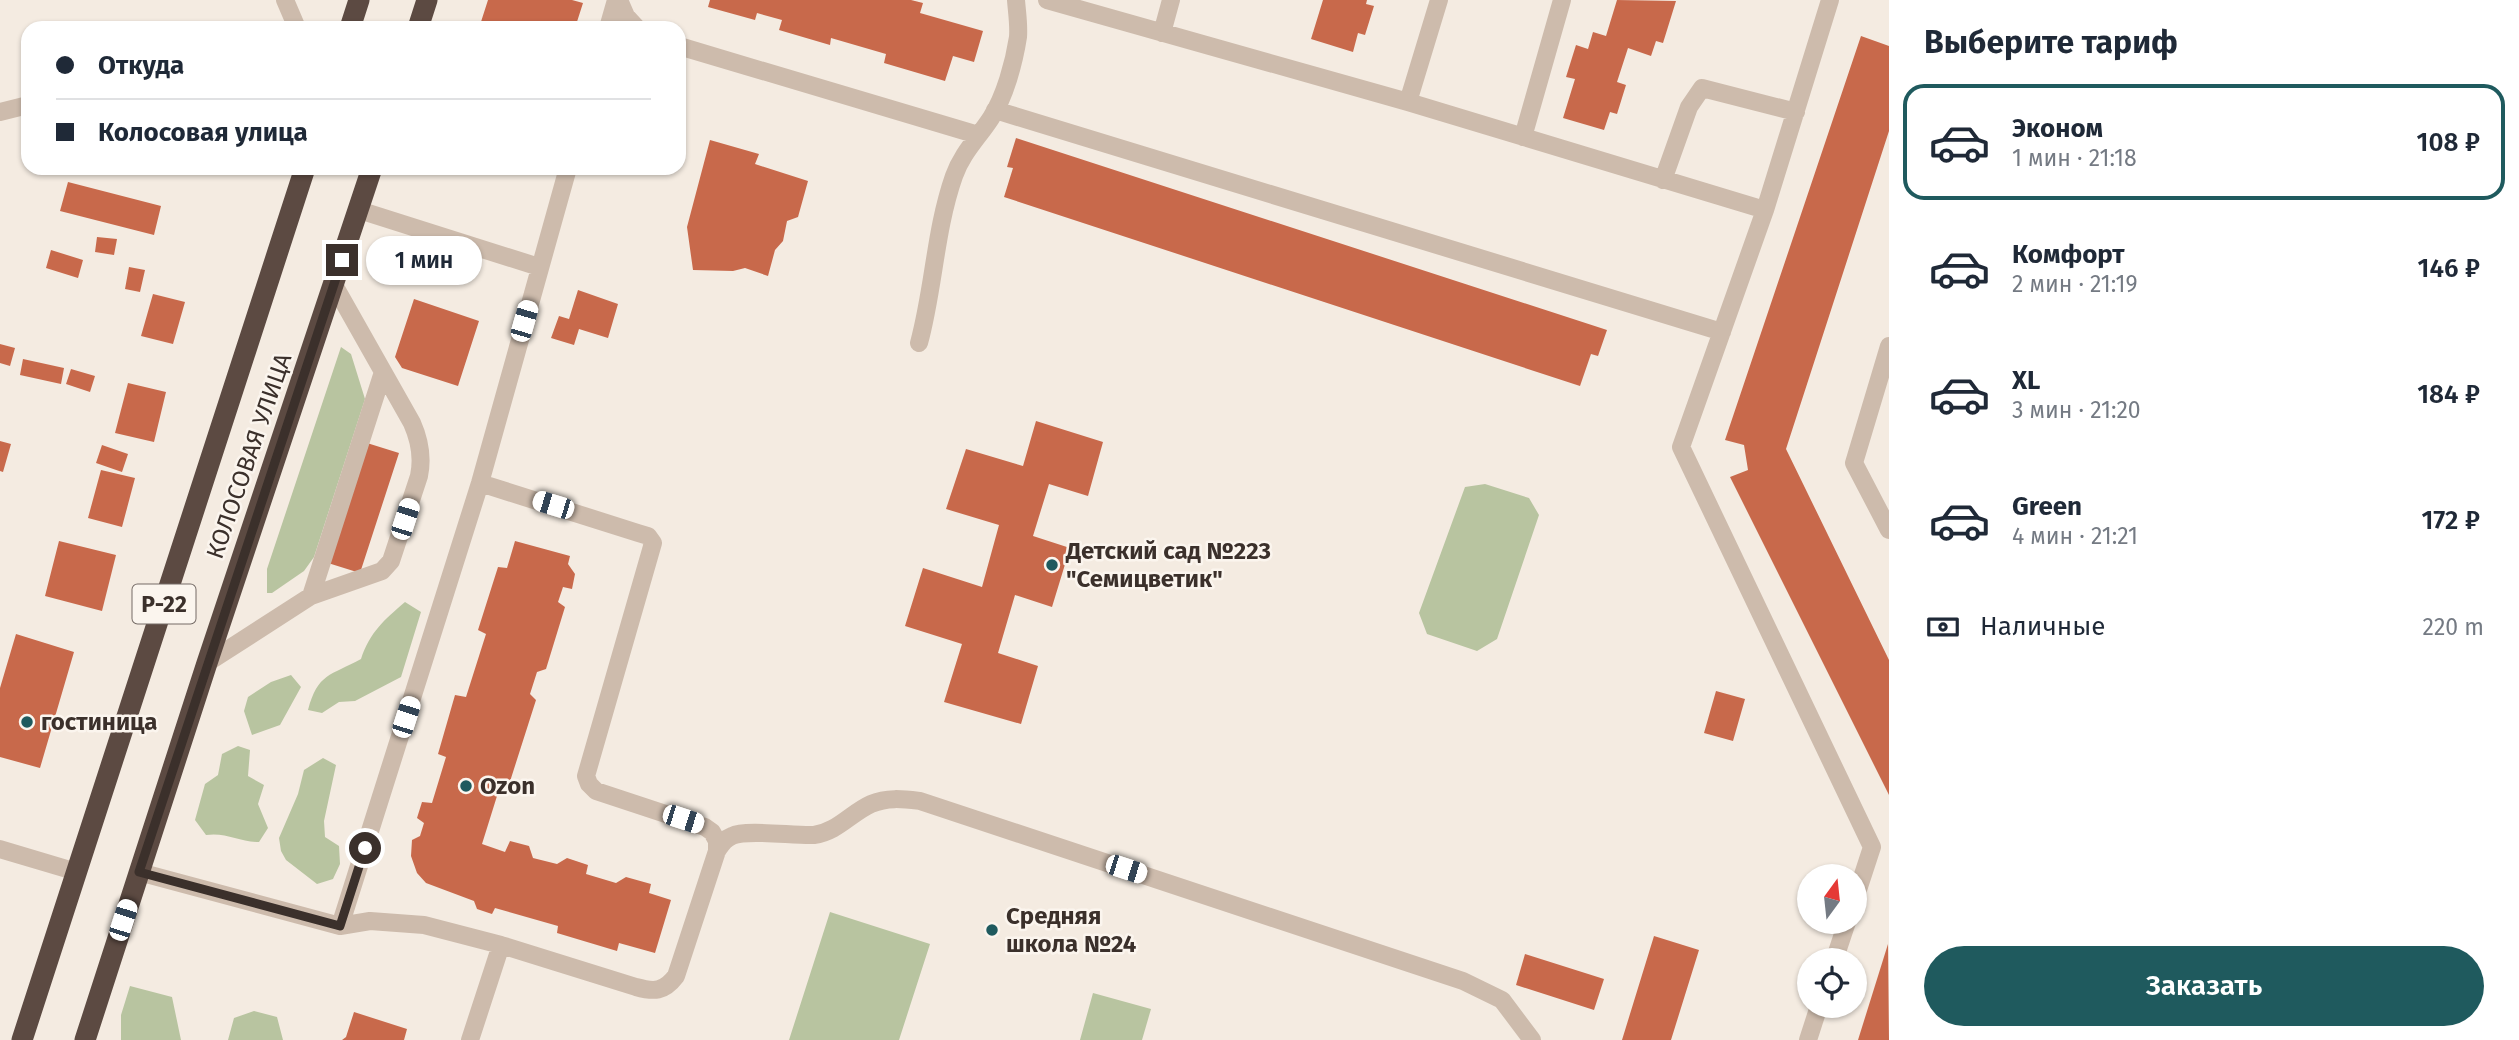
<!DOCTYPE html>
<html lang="ru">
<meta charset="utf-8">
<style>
:root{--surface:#fff;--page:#f2f2f3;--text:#1f2937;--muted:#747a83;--line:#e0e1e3;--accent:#1f5a5e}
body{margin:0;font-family:"Fira Sans",sans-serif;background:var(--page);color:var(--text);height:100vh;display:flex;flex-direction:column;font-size:26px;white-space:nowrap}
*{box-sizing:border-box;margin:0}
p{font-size:23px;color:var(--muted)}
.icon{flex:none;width:38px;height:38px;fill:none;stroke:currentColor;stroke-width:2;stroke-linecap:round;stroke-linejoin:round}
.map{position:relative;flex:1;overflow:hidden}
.details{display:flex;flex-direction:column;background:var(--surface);width:630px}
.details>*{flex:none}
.top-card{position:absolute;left:21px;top:21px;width:665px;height:154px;border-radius:21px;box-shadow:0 2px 5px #0004;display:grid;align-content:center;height:154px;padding:0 35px;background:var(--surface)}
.needle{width:46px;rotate:15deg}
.fabs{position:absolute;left:1797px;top:864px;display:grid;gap:14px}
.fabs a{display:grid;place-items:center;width:70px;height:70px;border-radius:50%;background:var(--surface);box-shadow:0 2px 5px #0004;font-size:35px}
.end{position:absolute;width:32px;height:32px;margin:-16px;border:9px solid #3b302b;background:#fff;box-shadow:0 0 0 4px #fff}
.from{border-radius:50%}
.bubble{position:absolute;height:49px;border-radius:24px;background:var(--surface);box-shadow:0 2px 5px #0004;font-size:23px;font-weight:600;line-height:49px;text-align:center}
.car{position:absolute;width:21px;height:42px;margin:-21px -10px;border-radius:9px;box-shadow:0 0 5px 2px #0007;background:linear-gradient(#fff 24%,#345 0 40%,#fff 0 76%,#345 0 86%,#fff 0)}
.top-card b{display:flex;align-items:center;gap:24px;height:66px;font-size:26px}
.top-card b+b{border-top:2px solid var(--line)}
.top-card i{width:18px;height:18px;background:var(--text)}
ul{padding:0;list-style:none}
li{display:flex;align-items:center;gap:21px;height:116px;margin:0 14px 10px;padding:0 21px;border:4px solid transparent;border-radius:21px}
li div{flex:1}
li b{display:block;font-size:26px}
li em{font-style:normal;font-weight:600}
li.on{border-color:var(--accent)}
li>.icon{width:63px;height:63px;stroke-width:1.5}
h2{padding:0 35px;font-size:32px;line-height:84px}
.pay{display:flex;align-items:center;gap:18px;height:77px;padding:0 35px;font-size:26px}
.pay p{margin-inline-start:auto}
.action{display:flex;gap:14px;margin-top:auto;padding:14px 35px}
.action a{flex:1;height:80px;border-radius:42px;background:var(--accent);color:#fff;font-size:28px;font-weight:600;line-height:80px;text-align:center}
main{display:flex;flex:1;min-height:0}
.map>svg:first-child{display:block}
</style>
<main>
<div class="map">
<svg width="1889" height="1040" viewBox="0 0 1889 1040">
<rect width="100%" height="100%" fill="#f4ebe1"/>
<!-- green -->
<path fill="#b8c4a0" d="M341,347L351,354L365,399L314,557L304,571L272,593H267V569Z
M1485,484L1529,498L1539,515L1497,639L1477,651L1427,634L1419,613L1465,487Z
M405,602L421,612L401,677L355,701L339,702L322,713L308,710C318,673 330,676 361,659C370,632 384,620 405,602Z
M291,675L301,687L280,725L252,735L244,711L248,697L271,682Z
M238,746L250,750L248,776L264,785L258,804L268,828L259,842C240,842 226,832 206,835L195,820L205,784L218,775L222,754Z
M323,758L336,765L324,821L325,837L339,846L340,864L333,879L317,884L286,860L281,851L279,838L298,794L304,770Z
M830,912L930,944L899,1040H789Z
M130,986L172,997L181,1040H121V1015Z
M1093,993L1151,1009L1142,1040H1080Z
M254,1011L277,1017L283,1040H228L234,1018Z"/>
<!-- building -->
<path fill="#c8694b" d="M488,0H572L583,3L575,28H479Z
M710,0H911L923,3L920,13L983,31L974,62L953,56L945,81L884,63L886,54L831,38L830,45L779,30L782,20L757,13L755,20L708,7Z
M1323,0H1367L1366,4L1374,6L1365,35L1358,33L1353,52L1311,39Z
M1617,0L1676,1L1663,43L1656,41L1651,56L1628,48L1617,82L1626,85L1617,114L1610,112L1604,130L1563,118L1575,79L1566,77L1576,45L1588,49L1593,32L1606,36Z
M1861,36L1889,46V131L1786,449L1889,660V795L1730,477L1748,470L1744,445L1725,440Z
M1016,138L1607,330L1598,356L1591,354L1580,386L1004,197L1013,168L1007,167Z
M710,140L759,154L755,164L808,181L798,217L787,221L783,241L775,250L768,276L745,268L733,271L693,270L687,227Z
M68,182L161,206L154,235L60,211Z
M97,237L117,239L114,255L95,252Z
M51,250L83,260L78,278L46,268Z
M129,267L145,270L140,292L125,289Z
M578,290L618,304L608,338L579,329L574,345L551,338L559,316L569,319Z
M153,294L185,302L173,344L141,336Z
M414,299L479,321L458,386L402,368L395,357Z
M0,344L15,348L10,366L0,363Z
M23,359L64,368L61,384L20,375Z
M71,369L95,376L90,392L66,384Z
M128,383L166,392L154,442L115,433Z
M1036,421L1103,442L1088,496L1049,484L1033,536L1070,548L1052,607L1015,595L998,653L1038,666L1021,724L944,702L962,644L905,626L923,568L982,587L999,525L946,509L966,449L1023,466Z
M0,441L11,444L3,472L0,471Z
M367,443L399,453L360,573L328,563Z
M102,445L128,454L122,472L96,463Z
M101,470L135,478L122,527L88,518Z
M59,541L116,555L102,611L45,596Z
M515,541L570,556L568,564L575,574L572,589L563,587L558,602L565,607L546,669L537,672L530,694L536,700L506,794L497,796L482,844L505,852L510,841L529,846L533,858L557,864L567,858L588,865L586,874L616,883L626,877L651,884L649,893L671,900L655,953L619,943L617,951L557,933L558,926L495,908L492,914L477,909L474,901L426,883L417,873L411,856L412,840L420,836L424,823L417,818L422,802L432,803L446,757L438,754L455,695L466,697L486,634L478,630L498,567L507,568Z
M16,634L74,652L40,768L0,757V688Z
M1716,691L1745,699L1733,741L1704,733Z
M1654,936L1699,950L1671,1040H1622Z
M1888,944L1889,1040H1858Z
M1525,954L1604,979L1594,1010L1516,985Z
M354,1012L407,1029L404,1040H342L346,1037Z"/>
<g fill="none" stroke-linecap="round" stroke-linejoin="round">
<!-- minor -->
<path stroke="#cdbbac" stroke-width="18" d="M285,0L297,28
M619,0L626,16L637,28
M1047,0L1408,102L1765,210
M1830,0L1765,210L1681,447L1872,847L1855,899
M608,28L616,0
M1162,33L1171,0
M679,46L978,135
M1408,102L1439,0
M995,110L1722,332
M0,112L28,105
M1523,137L1562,0
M1663,180L1689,107L1702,88L1796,112
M359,210L539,267
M919,343C934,288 935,230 954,176C962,153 978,138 991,118C1005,96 1014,63 1018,37C1019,25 1017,13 1016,0
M1889,346L1854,463L1889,530
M311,596L383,372
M207,663L311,596L382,571L391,561L419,476C423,457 420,441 412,423L334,285
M0,849L77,872
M717,851C721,845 724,839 732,836C746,829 794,836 814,835C837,832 851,813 871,804C887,797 903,799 920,801L1463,981L1502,1000L1532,1040
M139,872L340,926L370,921L424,925L501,945L636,987C654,992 664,992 676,976L717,851V841L712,832L705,827L596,791L589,784L586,776L653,543L648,536L638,533L480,483
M340,926L480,483L568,168
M1834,961L1847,922
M470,1040L501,945
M1808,1040L1819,1006"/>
<!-- highway -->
<path stroke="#5c4a42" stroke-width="21" d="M350,28L359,0
M418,28L427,0
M22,1040L305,168
M85,1040L207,663L372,168"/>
</g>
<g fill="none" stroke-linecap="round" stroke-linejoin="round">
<!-- route -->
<path stroke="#3b302b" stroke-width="9" d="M342,260L139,872L340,926L365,848"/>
</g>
<!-- markers -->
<g fill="#1f5a5e" stroke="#fbf5ee" stroke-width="2.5">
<circle cx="1052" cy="565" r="7"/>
<circle cx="27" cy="722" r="7"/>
<circle cx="466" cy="786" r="7"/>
<circle cx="992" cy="930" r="7"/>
</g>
<g text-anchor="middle" stroke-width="5" stroke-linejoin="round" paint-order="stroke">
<!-- shield labels -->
<rect fill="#fbf5ee" stroke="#756b66" stroke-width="2" x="132.5" y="584.5" width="63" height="39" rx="5"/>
<g font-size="23" font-weight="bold" fill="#3b302b">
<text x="164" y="612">Р-22</text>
</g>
<!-- street labels -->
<g font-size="24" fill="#3b302b" stroke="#fbf5ee">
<text transform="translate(249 456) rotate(-71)" y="8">КОЛОСОВАЯ УЛИЦА</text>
</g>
<!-- poi labels -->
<g font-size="24" font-weight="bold" fill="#3b302b" stroke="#fbf5ee" text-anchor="start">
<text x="1066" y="559">Детский сад №223<tspan x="1066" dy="28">"Семицветик"</tspan></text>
<text x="41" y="730">гостиница</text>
<text x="480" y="794">Ozon</text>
<text x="1006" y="924">Средняя<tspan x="1006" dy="28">школа №24</tspan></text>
</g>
</g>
</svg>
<div class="fabs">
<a><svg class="needle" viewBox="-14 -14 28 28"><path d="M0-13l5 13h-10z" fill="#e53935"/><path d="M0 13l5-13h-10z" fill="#747a83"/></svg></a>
<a><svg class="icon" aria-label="locate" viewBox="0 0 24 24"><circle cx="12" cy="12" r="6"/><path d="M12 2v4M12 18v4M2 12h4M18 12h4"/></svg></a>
</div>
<i class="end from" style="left:365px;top:848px"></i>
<i class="end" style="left:342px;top:260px"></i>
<div class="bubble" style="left:366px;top:236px;width:116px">1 мин</div>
<i class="car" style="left:524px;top:321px;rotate:16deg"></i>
<i class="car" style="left:553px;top:505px;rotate:287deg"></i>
<i class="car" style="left:405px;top:519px;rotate:18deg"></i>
<i class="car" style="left:406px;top:717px;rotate:18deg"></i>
<i class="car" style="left:683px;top:819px;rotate:108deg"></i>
<i class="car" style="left:1126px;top:869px;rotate:108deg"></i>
<i class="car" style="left:123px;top:920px;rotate:18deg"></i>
<div class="top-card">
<b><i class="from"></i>Откуда</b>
<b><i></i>Колосовая улица</b>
</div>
</div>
<section class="details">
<h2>Выберите тариф</h2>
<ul>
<li class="on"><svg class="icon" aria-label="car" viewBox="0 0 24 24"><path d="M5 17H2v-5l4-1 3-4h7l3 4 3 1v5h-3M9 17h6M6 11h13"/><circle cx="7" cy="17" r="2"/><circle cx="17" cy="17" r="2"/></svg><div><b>Эконом</b><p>1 мин · 21:18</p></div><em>108 ₽</em></li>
<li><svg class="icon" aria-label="car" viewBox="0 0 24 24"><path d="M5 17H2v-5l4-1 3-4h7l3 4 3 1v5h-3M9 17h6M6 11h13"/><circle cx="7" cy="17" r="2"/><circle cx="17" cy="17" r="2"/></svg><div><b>Комфорт</b><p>2 мин · 21:19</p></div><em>146 ₽</em></li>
<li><svg class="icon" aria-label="car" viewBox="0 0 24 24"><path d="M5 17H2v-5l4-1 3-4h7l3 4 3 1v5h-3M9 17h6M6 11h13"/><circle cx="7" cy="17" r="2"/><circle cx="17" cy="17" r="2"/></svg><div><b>XL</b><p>3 мин · 21:20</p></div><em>184 ₽</em></li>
<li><svg class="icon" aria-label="car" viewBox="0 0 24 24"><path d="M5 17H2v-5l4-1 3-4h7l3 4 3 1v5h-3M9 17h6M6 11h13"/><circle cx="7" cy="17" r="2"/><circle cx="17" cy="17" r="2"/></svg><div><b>Green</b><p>4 мин · 21:21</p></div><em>172 ₽</em></li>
</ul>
<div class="pay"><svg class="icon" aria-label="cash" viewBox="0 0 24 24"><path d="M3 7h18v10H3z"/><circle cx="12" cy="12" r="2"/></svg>Наличные<p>220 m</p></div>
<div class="action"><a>Заказать</a></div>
</section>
</main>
